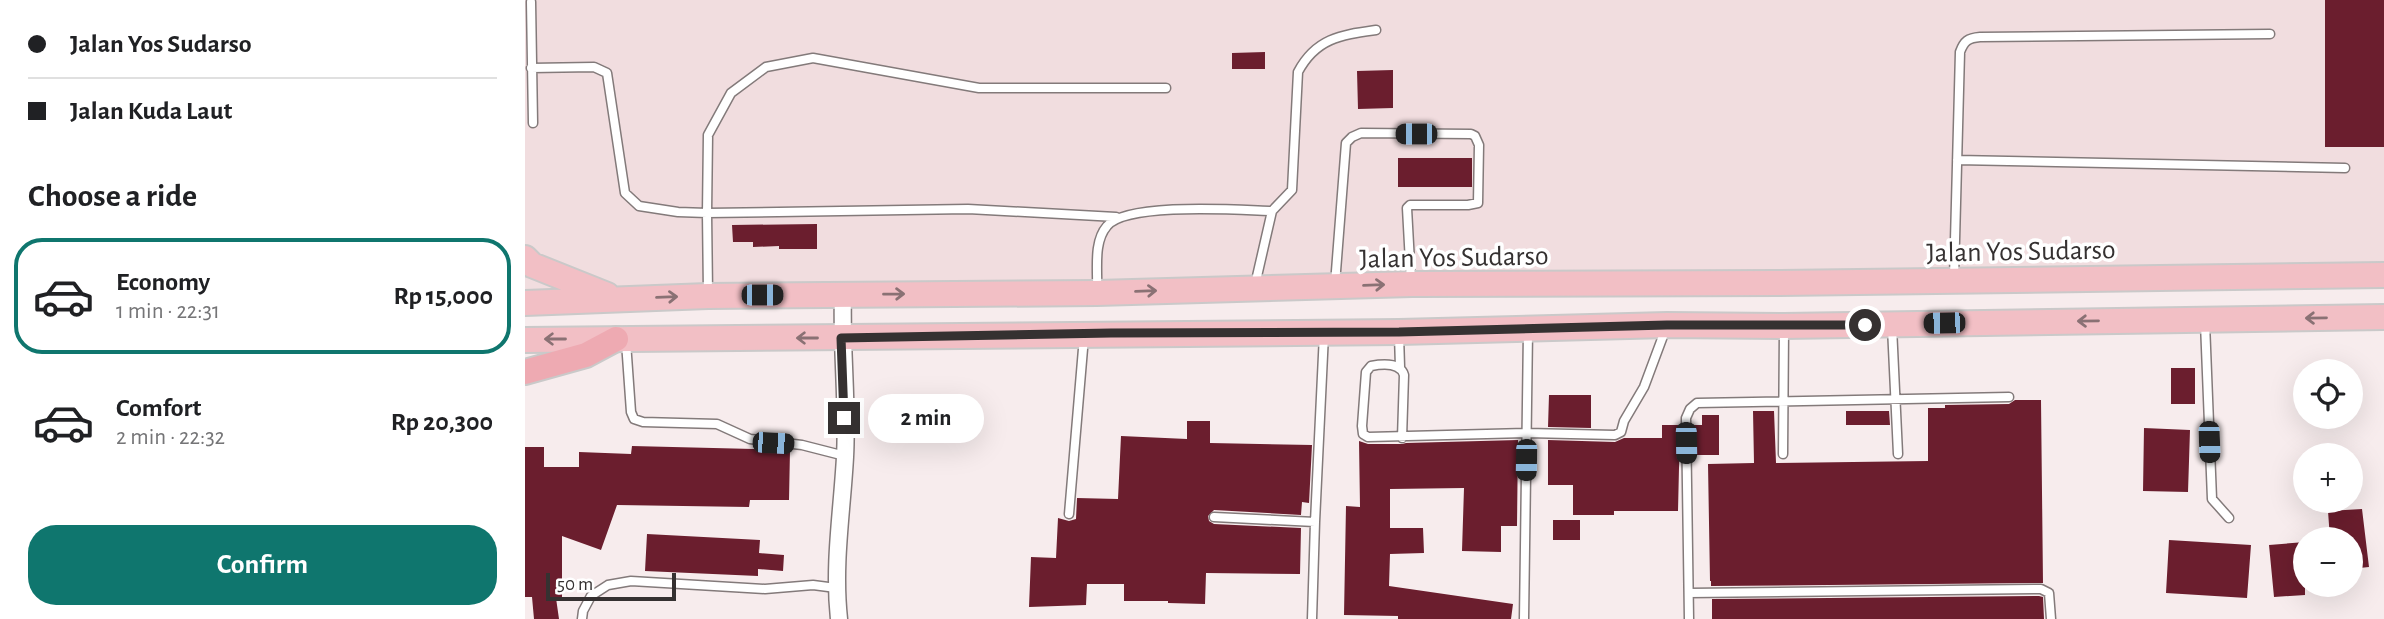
<!DOCTYPE html>
<meta charset="utf-8">
<style>
:root{--surface:#fff;--page:#f2f2f2;--text:#202124;--muted:#757577;--line:#e0e0e0;--accent:#0f766e}
body{margin:0;font-family:"Alegreya Sans",sans-serif;background:var(--page);color:var(--text);height:100vh;display:flex;flex-direction:column;font-size:26px;white-space:nowrap}
*{box-sizing:border-box;margin:0}
p{font-size:23px;color:var(--muted)}
.icon{flex:none;width:38px;height:38px;fill:none;stroke:currentColor;stroke-width:2;stroke-linecap:round;stroke-linejoin:round}
.map{position:relative;flex:1;overflow:hidden}
.side{display:flex;flex-direction:column;background:var(--surface);width:525px}
.side>*{flex:none}
.guide{display:grid;align-content:center;height:154px;padding:0 28px;background:var(--surface)}
.fabs{position:absolute;left:1768px;top:359px;display:grid;gap:14px}
.fabs a{display:grid;place-items:center;width:70px;height:70px;border-radius:50%;background:var(--surface);box-shadow:0 7px 28px #0002;font-size:35px}
.scale{position:absolute;left:21px;bottom:18px;width:130px;box-sizing:border-box;padding-left:7px;border:4px solid #353131;border-top:0;font-size:19px;line-height:24px;white-space:nowrap;color:#353131;-webkit-text-stroke:5px #fff;paint-order:stroke}
.end{position:absolute;width:32px;height:32px;margin:-16px;border:9px solid #353131;background:#fff;box-shadow:0 0 0 4px #fff}
.from{border-radius:50%}
.bubble{position:absolute;height:49px;border-radius:24px;background:var(--surface);box-shadow:0 7px 28px #0002;font-size:23px;font-weight:600;line-height:49px;text-align:center}
.car{position:absolute;width:21px;height:42px;margin:-21px -10px;border-radius:9px;box-shadow:0 0 5px 2px #0007;background:linear-gradient(#222 24%,#8ab4d8 0 40%,#222 0 76%,#8ab4d8 0 86%,#222 0)}
.guide b{display:flex;align-items:center;gap:24px;height:66px;font-size:26px}
.guide b+b{border-top:2px solid var(--line)}
.guide i{width:18px;height:18px;background:var(--text)}
ul{padding:0;list-style:none}
li{display:flex;align-items:center;gap:21px;height:116px;margin:0 14px 10px;padding:0 14px;border:4px solid transparent;border-radius:28px}
li div{flex:1}
li b{display:block;font-size:26px}
li em{font-style:normal;font-weight:600}
li.on{border-color:var(--accent)}
li>.icon{width:63px;height:63px;stroke-width:1.5}
h2{padding:0 28px;font-size:32px;line-height:84px}
.action{display:flex;gap:14px;margin-top:auto;padding:14px 28px}
.action a{flex:1;height:80px;border-radius:28px;background:var(--accent);color:#fff;font-size:28px;font-weight:600;line-height:80px;text-align:center}
main{display:flex;flex:1;min-height:0}
.map>svg:first-child{display:block}
</style>
<main>
<section class="side">
<div class="guide">
<b><i class="from"></i>Jalan Yos Sudarso</b>
<b><i></i>Jalan Kuda Laut</b>
</div>
<h2>Choose a ride</h2>
<ul>
<li class="on"><svg class="icon" aria-label="car" viewBox="0 0 24 24"><path d="M5 17H2v-5l4-1 3-4h7l3 4 3 1v5h-3M9 17h6M6 11h13"/><circle cx="7" cy="17" r="2"/><circle cx="17" cy="17" r="2"/></svg><div><b>Economy</b><p>1 min · 22:31</p></div><em>Rp 15,000</em></li>
<li><svg class="icon" aria-label="car" viewBox="0 0 24 24"><path d="M5 17H2v-5l4-1 3-4h7l3 4 3 1v5h-3M9 17h6M6 11h13"/><circle cx="7" cy="17" r="2"/><circle cx="17" cy="17" r="2"/></svg><div><b>Comfort</b><p>2 min · 22:32</p></div><em>Rp 20,300</em></li>
</ul>
<div class="action"><a>Confirm</a></div>
</section>
<div class="map">
<svg width="1859" height="619" viewBox="0 0 1859 619">
<rect width="100%" height="100%" fill="#f7eced"/>
<!-- built -->
<path fill="#f1dddf" d="M0,0H1859V264L0,292Z"/>
<!-- building -->
<path fill="#6b1e2e" d="M1800,0H1859V147H1800Z
M740,52V69H707V53Z
M868,70V108L833,109L832,71Z
M873,158H947V187H873Z
M292,224V249H254V246L228,247V242H208L207,225Z
M1646,368H1670V404H1646Z
M1024,395H1066V428L1023,427Z
M1490,400H1516L1518,583L1186,586V581H1185L1183,464L1229,463L1228,411H1249L1251,463L1403,461V408H1420V405L1484,404Z
M1321,411H1364L1365,425H1321Z
M1177,415H1194V455H1168V425H1177Z
M662,421H685V443L787,445L784,503L777,502L776,515L689,510L683,516L684,521L689,524L776,528L775,574L681,573L680,604L643,603V601H599V584H562L561,605L504,607L506,557L531,558L533,518L544,521L551,519L552,498L593,499L596,436L662,439Z
M1137,425H1155L1153,511H1089V515H1048V485H1023V440L1090,442L1099,438H1137Z
M1619,428L1665,430L1663,492L1618,491Z
M993,440L992,526H976V552L937,551L939,488L865,489V528H898L899,553L865,554L864,586L988,604L986,619H873V616L819,615L821,506L835,507L834,441L843,444H877L881,443Z
M107,446L265,450L264,500H225L224,507L92,505L76,550L37,536V598H31L34,619H9L7,597H0V447H19V467H54V452L106,454Z
M1837,509L1844,567L1825,569V539H1805L1803,511Z
M1028,520H1055V540H1028Z
M122,534L235,540L234,553L259,555L258,571L233,569V576L120,571Z
M1644,540L1726,545L1722,598L1641,593Z
M1780,542V595L1749,597L1744,545Z
M1514,596L1518,597L1519,619H1187V599Z"/>
<g fill="none" stroke-linecap="round" stroke-linejoin="round">
<!-- service casing -->
<g stroke="#837a7a" stroke-width="11">
<path id="service" d="M6,2L8,123
M6,68L69,67L82,73L100,193L114,206L153,212L182,213L183,293
M1432,160L1820,168
M591,217L443,209L182,213L183,135L206,93L241,67L288,58L454,88H641
M1429,278L1435,52C1439,41 1443,38 1455,37L1745,34
M810,284L821,143L827,137L836,133L946,134L950,136L954,145L953,203L943,205H885L882,208L886,281
M730,285L747,211L767,190L773,72C791,38 816,35 851,30
M572,290C573,270 568,242 582,226C602,202 714,210 747,211
M1680,323L1687,499L1704,518
M1367,327L1373,454
M874,335L875,367
M101,342L106,412L109,419L118,422L192,424L225,439L277,445L320,456
M877,438L879,375C875,362 857,364 846,366L841,372L837,426L838,434L843,437L1002,433L1090,435L1096,432L1099,421L1119,387L1141,328
M1258,454L1259,329
M544,514L559,337
M689,517L790,522L787,619
M790,522L799,334
M1164,593L1516,589L1524,593L1526,619
M57,619L58,611L66,596L83,585L106,581L240,589L288,585L311,588
M999,619L1003,331
M1164,619L1161,418L1165,409L1172,403L1484,397"/>
</g>
<!-- minor casing -->
<g stroke="#837a7a" stroke-width="19">
<path id="minor" d="M314,619C308,564 317,512 320,457C323,403 316,349 318,295"/>
</g>
<!-- primary casing -->
<g stroke="#cac9c9" stroke-width="28">
<path id="primary" d="M0,258L7,265L82,295
M0,303L183,296L572,293L887,284L1255,283L1859,275
M0,340L874,332L1142,325L1259,326L1859,317"/>
</g>
<!-- trunk casing -->
<g stroke="#cac9c9" stroke-width="28">
<path id="trunk" d="M0,372L61,355L91,339"/>
</g>
<!-- service -->
<use href="#service" stroke="#fff" stroke-width="8"/>
<!-- minor -->
<use href="#minor" stroke="#fff" stroke-width="16"/>
<!-- primary -->
<use href="#primary" stroke="#f2bfc5" stroke-width="24"/>
<!-- trunk -->
<use href="#trunk" stroke="#eeaab2" stroke-width="24"/>
</g>
<!-- one-way arrows -->
<defs><path id="oneway-shaft" d="M-6 0H5M1.5-3L5.5 0L1.5 3" fill="none" stroke-width="1.6" stroke-linecap="round" stroke-linejoin="round" transform="scale(1.75)"/></defs>
<g stroke="#8a7174">
<use href="#oneway-shaft" transform="translate(849 285) rotate(-2)"/>
<use href="#oneway-shaft" transform="translate(621 291) rotate(-2)"/>
<use href="#oneway-shaft" transform="translate(369 294) rotate(-1)"/>
<use href="#oneway-shaft" transform="translate(142 297) rotate(-2)"/>
<use href="#oneway-shaft" transform="translate(1791 318) rotate(179)"/>
<use href="#oneway-shaft" transform="translate(1563 321) rotate(179)"/>
<use href="#oneway-shaft" transform="translate(282 338) rotate(180)"/>
<use href="#oneway-shaft" transform="translate(30 339) rotate(180)"/>
</g>
<g fill="none" stroke-linecap="round" stroke-linejoin="round">
<!-- route -->
<path stroke="#353131" stroke-width="9" d="M319,418L316,338L586,333L874,332L1142,325H1340"/>
</g>
<g text-anchor="middle" stroke-width="7" stroke-linejoin="round" paint-order="stroke">
<!-- street labels -->
<g font-size="28" fill="#353131" stroke="#fff">
<text transform="translate(1496 250) rotate(-1)" y="10">Jalan Yos Sudarso</text>
<text transform="translate(929 256) rotate(-1)" y="10">Jalan Yos Sudarso</text>
</g>
</g>
</svg>
<div class="fabs">
<a><svg class="icon" aria-label="locate" viewBox="0 0 24 24"><circle cx="12" cy="12" r="6"/><path d="M12 2v4M12 18v4M2 12h4M18 12h4"/></svg></a>
<a>+</a>
<a>−</a>
</div>
<div class="scale">50 m</div>
<i class="end from" style="left:1340px;top:325px"></i>
<i class="end" style="left:319px;top:418px"></i>
<div class="bubble" style="left:343px;top:394px;width:116px">2 min</div>
<i class="car" style="left:891px;top:134px;rotate:270deg"></i>
<i class="car" style="left:237px;top:295px;rotate:90deg"></i>
<i class="car" style="left:1419px;top:323px;rotate:269deg"></i>
<i class="car" style="left:1684px;top:442px;rotate:178deg"></i>
<i class="car" style="left:248px;top:443px;rotate:93deg"></i>
<i class="car" style="left:1161px;top:443px;rotate:179deg"></i>
<i class="car" style="left:1001px;top:460px;rotate:181deg"></i>
</div>
</main>
